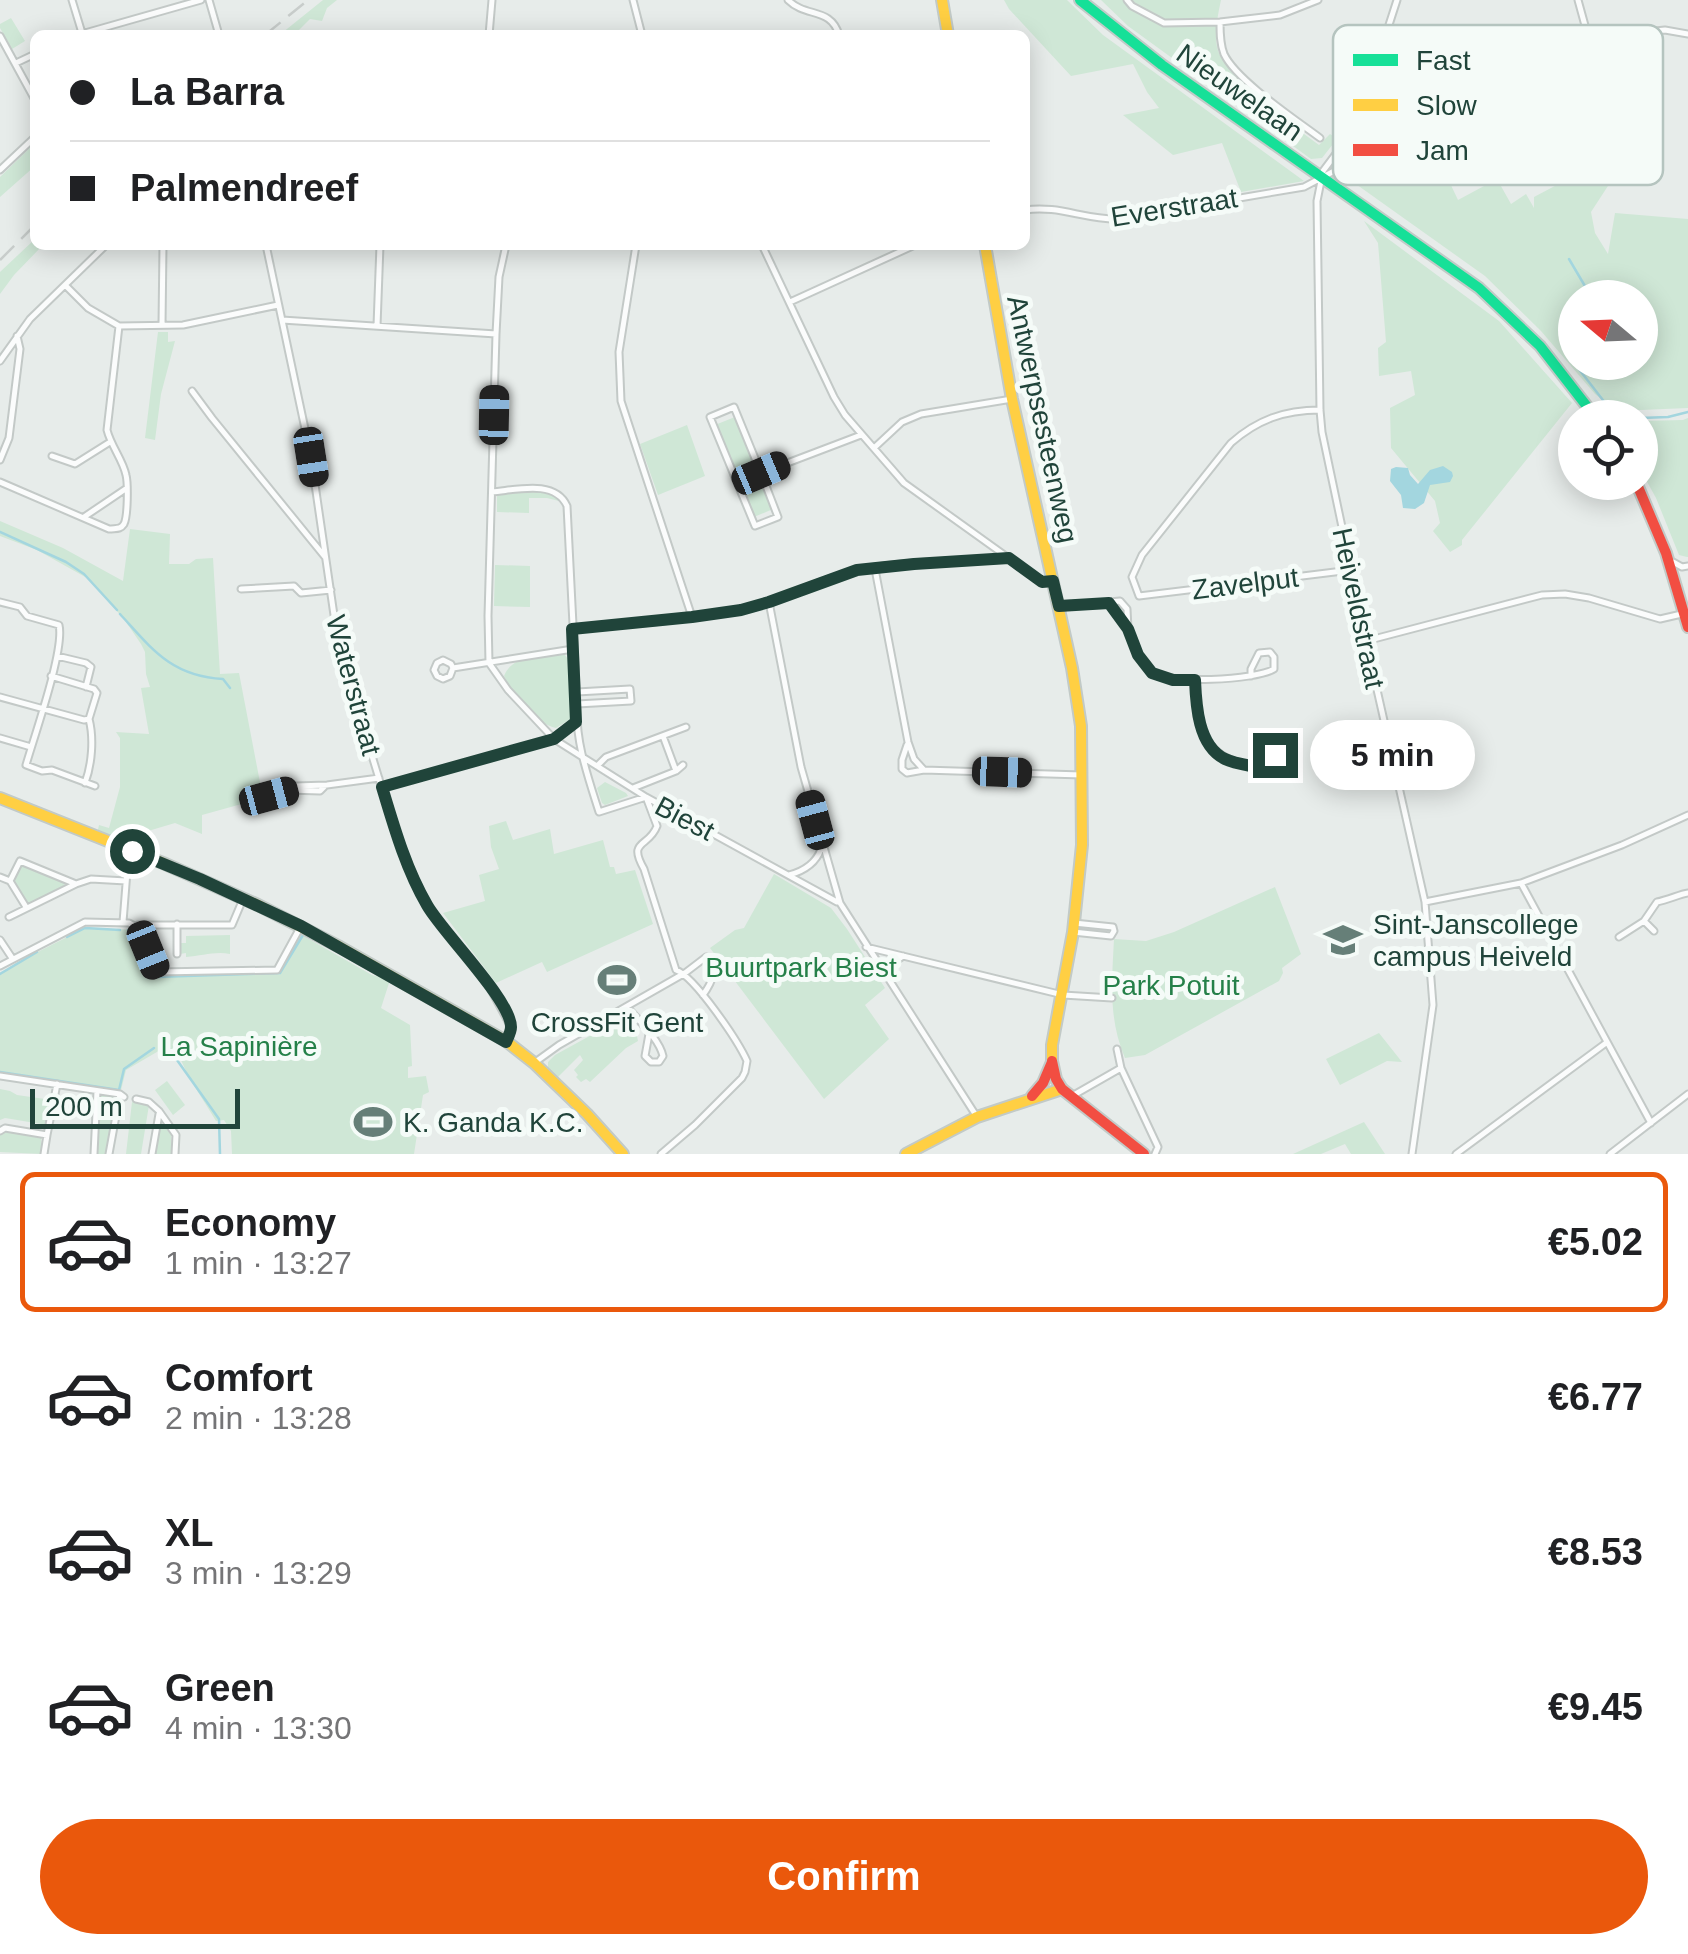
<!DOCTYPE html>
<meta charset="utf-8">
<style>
:root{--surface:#fff;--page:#f2f2f2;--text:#202124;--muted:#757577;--line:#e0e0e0;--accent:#ea580c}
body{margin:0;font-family:Arial,sans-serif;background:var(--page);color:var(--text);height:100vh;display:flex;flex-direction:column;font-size:38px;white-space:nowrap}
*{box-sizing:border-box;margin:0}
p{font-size:32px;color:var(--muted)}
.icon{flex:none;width:55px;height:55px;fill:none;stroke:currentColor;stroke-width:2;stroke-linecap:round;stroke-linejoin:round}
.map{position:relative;height:1154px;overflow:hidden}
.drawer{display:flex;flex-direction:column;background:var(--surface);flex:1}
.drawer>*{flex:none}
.guide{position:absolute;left:30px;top:30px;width:1000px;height:220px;border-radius:15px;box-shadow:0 5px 25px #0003;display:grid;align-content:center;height:220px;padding:0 40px;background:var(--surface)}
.needle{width:65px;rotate:289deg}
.buttons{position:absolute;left:1558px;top:280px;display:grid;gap:20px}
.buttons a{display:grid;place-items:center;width:100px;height:100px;border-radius:50%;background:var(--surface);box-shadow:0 5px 25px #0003;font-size:50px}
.scale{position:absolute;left:30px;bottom:25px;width:210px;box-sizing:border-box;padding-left:10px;border:5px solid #20443a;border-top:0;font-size:28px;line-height:35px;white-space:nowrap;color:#20443a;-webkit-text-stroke:8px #f5fbf8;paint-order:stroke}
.end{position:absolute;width:45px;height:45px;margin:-22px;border:12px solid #20443a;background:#fff;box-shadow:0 0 0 5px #fff}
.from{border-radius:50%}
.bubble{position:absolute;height:70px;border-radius:35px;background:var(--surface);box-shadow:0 5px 25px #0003;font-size:32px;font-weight:800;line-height:70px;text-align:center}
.car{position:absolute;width:30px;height:60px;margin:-30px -15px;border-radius:12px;box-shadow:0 0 8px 2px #0007;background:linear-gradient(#222 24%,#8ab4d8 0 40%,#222 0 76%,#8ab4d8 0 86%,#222 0)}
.guide b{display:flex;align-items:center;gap:35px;height:95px;font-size:38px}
.guide b+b{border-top:2px solid var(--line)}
.guide i{width:25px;height:25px;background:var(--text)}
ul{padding:18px 0 0;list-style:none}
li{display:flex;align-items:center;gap:30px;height:140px;margin:0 20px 15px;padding:0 20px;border:5px solid transparent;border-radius:15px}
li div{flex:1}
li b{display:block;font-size:38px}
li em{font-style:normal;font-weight:800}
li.current{border-color:var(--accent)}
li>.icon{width:90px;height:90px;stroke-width:1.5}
.cta{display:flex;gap:20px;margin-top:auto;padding:20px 40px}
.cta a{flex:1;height:115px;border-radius:60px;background:var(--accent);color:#fff;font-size:40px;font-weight:800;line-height:115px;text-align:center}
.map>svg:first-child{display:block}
</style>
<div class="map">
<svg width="1688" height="1154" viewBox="0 0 1688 1154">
<rect width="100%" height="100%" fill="#e7ecea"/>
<!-- green -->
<path fill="#cfe7d6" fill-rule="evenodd" d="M323,0H337L327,8L322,21L310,19L294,35H283L282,33Z
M1004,0H1067L1103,35L1304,181L1241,192L1222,143L1173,155L1123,115L1159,108L1147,92L1133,64L1071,76L1009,9Z
M1101,0H1221C1218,15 1214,32 1217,47C1223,77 1294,126 1319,145L1330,134L1337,139L1322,158L1311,159L1128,26Z
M11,18L25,41L12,49L0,28V24Z
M1424,128L1458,200L1497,179L1511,204L1526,194L1534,208V197L1600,162L1606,149L1619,153V169L1591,212L1595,233L1608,254L1615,213L1688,219V408L1617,411L1595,394L1541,331L1485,276L1346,177C1345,157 1359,143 1374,131H1396ZM1575,298H1640V362H1575Z
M35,143V166L0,197V177Z
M1364,221L1499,321L1572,403L1462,540V545L1450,552L1433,531L1440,523L1435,501L1391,448L1390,408L1415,395L1411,371L1379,376L1378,348L1386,342L1378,243Z
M35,239V245H43L14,275L0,294V272Z
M158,332H168V342L175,341L161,394L155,440L145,438Z
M735,417L773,509L754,517L715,425Z
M1688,418V557H1687L1679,555L1656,498L1640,469V421L1683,420Z
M687,425L705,476L658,495L640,444Z
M523,492C538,492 552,490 563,502L547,498H529V513L497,512V493Z
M0,521L63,548L123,581L130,529L170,534L169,564H189L196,559L213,558L220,674L239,673L263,798L202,815V834L175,823L138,834L120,842L97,834L99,825L109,828L120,787V738L116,732L149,734L141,688L150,687L146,674L145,652L141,644L124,619L87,578L37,550L0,536Z
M495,565L530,566V607L494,606Z
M553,654L565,655L571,663L575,712L572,718L556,728C534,722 514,696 504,676C512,656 534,658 553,654Z
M605,782L626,793L628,796L605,805L602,803L597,788Z
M506,821L513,840L550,829L554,854L603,840L610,867H614L616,874L635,870L653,924L547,972L542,962L496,983L443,913L485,901L479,875L499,869L491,847L489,826Z
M24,866L64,883L65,885L32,903H27L14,882L20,867Z
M774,874L831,908L847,929L885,988L865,1005L889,1039L824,1099L710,948L735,930L744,928Z
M1275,887L1301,954L1282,968L1283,973L1279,981L1145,1055L1125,1058C1108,1019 1112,980 1114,939L1146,941L1174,932Z
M85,928L136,930L157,974L186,972H278L300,934L372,975L390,980L381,1008L410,1025L412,1066L408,1067V1078L426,1076L429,1092L423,1095L414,1154H232L231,1131L224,1120L216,1121C202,1097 187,1078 178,1052L162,1049L126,1070L121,1090L0,1072V974L16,963Z
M230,935V954C215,951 202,956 186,957V953L180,954V943H186V936Z
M625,1020L635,1027L638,1041L626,1048L590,1082L586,1079L581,1082L576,1077L578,1075L574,1070L583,1060L580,1055L558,1077L548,1068V1062L555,1055L617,1021Z
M1379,1033L1402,1062L1387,1061L1340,1085L1326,1059Z
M167,1081L185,1105L173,1115L155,1090Z
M0,1089L10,1091L17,1095L52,1100L47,1125L5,1118L0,1120Z
M102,1093L115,1098L106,1154H96L99,1096Z
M132,1102L149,1105L141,1154H126Z
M161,1122L171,1135V1154H154Z
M1364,1122L1385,1154H1351L1345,1144L1321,1154H1293Z
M7,1132L41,1138L42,1154L0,1152V1135Z"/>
<!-- water -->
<path fill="#a3d6df" d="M1443,466L1452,472L1453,476L1450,482L1430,485L1424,503L1415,509L1403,508L1401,495L1390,481L1391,469L1396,467L1408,468L1410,475L1418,484L1430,470Z"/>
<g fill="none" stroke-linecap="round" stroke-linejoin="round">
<!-- stream -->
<path stroke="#a3d6df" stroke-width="2.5" d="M1569,259L1592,298
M1564,350L1613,413L1621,416L1637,418
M1640,418L1668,417L1688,412
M0,532L66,562L84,574L117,610
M120,614C152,649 171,676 223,679L230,688
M128,930H136L155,977L280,973L303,935
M67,937L85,928L120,930
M0,974L37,952
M167,1046L219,1119L220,1154
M0,1072L119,1090L124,1069L154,1048"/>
<!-- street casing -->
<g stroke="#c3c9c7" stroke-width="9">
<path id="street" d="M72,0L82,33
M209,0L219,35
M633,0L642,35
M788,0C806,18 831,7 839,35
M1127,0L1132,6L1164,23L1220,22L1280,15L1318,0
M1578,0L1589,40
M1220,22C1220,33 1220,44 1224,54C1236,80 1296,120 1320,138
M78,35L201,0
M489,35L492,0
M0,36L35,100
M16,63L35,54
M1359,123L1323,171L1317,201L1320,410L1322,432L1366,641L1425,902L1433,1005L1412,1154
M1359,123L1401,126L1420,123L1511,85L1589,42L1605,36L1665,30L1688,34
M0,170L35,137
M1025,210C1058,205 1083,219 1116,219L1304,187L1338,169L1350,146L1397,0
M266,245L311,457L335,622L352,690L390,815L412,873L428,906L490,988L511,1027L506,1041
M636,245L619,352L621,401L692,617
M762,245L834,397L845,415L904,483L1042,582L1053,581
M790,302L915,245
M282,320L496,334
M162,325L163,245
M119,326L183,325L278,305
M377,326L380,245
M0,361L30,319L106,245
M192,391L212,418L325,557
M1320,410C1284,410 1257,420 1231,443L1142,555L1132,577L1139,596L1351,570
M874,448L902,422L921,414L1012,399
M52,456L75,464L110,442
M0,460L9,438L20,349L17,336
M761,473L778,517L755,526L710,417L734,407L761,473L861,435
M0,482L109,529C116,528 120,530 124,524C128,516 128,483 126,475C123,460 111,446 107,430L119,326L88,308L65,285
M492,492C516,490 555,479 567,506L577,704C575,741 588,777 599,812L646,797L657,826C649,848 627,839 644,869L676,970C695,977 738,1041 747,1061L745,1072L742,1078L695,1125L661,1154
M84,517L127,488
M1673,562L1682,567L1688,566
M875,569L908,742L914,759L924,770L1082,775
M241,589L294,586L301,593L331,590
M0,602L20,607L27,616L59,625C65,649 34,737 26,765L42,771L52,770L95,786
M769,602L801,767L840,903L977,1117
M1109,603C1116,611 1122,620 1128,629C1136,642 1137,659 1150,671C1165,685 1257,680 1274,669V657L1270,652L1259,653L1251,669V676
M1059,607L1120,601L1127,609L1128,629
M572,629C628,624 686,621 742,609C782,601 819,579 859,570C907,560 958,562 1006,559
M1366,641L1542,595L1565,594L1589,598L1660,619L1686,613
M57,656L86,663L91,667L86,687
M489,663L508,690L554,739L646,797L837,902
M489,663L488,616L496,334L499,277L506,245
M453,668L450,676L443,679L437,676L434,670L437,663L443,660L451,664L453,668L573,649
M1195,680C1197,720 1199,753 1243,764C1255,767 1263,773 1274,770L1279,763L1278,758L1271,753L1266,754L1256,767
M577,692L630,689L631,701L577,704
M0,697L84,720L89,719L97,693L94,689L51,676
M663,736L676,771
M0,738L31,747
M907,745L902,760V769L907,773L924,770
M597,766L606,757L686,727
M85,783C92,764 94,738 89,719
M382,787L554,739L576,722
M633,788L676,771L683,765
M289,790L320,791L324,787
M263,797L289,790L295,786L327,785L379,778
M789,875C804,871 816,863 821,849
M0,877L10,881
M1521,883L1651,1123
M76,884L91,879L126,881
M243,899L232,925H138L158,972L277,970L301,926
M1425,902L1521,883L1622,845L1688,815
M9,917L76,884L20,861L10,881L26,907
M1644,921L1654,931
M123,922L128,859L132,851
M177,924V954
M1073,932L1111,936L1114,931L1113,927L1074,923
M1619,937L1644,921L1657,902C1668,900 1680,894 1688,893
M0,940L12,958
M866,947L1063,995L1112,998
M0,966L85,922L129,923L140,929
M882,971L903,956
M628,1008C640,1022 659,1039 663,1056L659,1062H651L645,1056L649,1034
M1117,1049L1121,1068L1158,1147L1155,1154
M534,1063L559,1045L685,973L706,957C717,972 713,981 703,995
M0,1076L120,1094L124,1097
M1072,1096L1121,1068
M136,1099L149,1102L159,1111L176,1135L175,1154
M0,1131L5,1128L47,1135L44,1154
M47,1135L57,1084
M94,1154L97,1091
M109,1154L120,1094
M152,1154L159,1114
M1456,1154L1606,1043
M1610,1154L1688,1094"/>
</g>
<!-- fast casing -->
<g stroke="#c2cac7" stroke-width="14">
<path id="fast" d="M1080,0L1162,65L1479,288L1540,346L1596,418"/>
</g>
<!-- slow casing -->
<g stroke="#c2cac7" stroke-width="14">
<path id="slow" d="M942,0L948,35
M985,245L1012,399L1072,668L1081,726L1082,845L1073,932L1052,1045V1061
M0,798L163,863L258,905L340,947L506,1041L534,1063L587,1114L623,1154
M906,1154L977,1117L1062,1089"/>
</g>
<!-- jam casing -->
<g stroke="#c2cac7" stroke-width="14">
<path id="jam" d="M1636,482L1666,553L1688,627
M1052,1061L1056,1079L1062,1089L1144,1154
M1032,1096L1043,1083L1052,1062"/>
</g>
<!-- street -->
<use href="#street" stroke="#fbfcfc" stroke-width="5"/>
<!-- fast -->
<use href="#fast" stroke="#16e098" stroke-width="10"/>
<!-- slow -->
<use href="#slow" stroke="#ffcf43" stroke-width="10"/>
<!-- jam -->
<use href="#jam" stroke="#f24e42" stroke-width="10"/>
<!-- rail -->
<path stroke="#c8cdcb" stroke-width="2.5" stroke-dasharray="20 10" stroke-linecap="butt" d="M265,35L308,0
M0,260L35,225"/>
</g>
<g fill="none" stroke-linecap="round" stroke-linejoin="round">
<!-- route -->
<path stroke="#20443a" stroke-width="12" d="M132,851L200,879L301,926L506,1042C508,1037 511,1032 511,1027C511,1000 442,932 427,905C406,869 394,827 382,787L554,739L576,722L572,629L692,617L741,610L769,602L857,570L914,564L1009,558L1042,582L1053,581L1059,606L1109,603L1128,629L1138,655L1152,673L1173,680H1195C1196,705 1198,746 1225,759C1233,763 1246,765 1256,767L1266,754L1275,755"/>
</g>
<!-- icons -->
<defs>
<g id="school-bare" transform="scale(3)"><path d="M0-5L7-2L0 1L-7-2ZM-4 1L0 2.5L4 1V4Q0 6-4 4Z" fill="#667f78" stroke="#f5fbf8" stroke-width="2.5" paint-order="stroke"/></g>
<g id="stadium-bare" transform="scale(3)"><path d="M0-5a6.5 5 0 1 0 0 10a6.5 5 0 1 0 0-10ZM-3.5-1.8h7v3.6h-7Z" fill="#667f78" stroke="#f5fbf8" stroke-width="2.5" paint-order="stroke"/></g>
</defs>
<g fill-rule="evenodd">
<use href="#school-bare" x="1343" y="940"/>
<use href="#stadium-bare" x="617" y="980"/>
<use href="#stadium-bare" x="373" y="1122"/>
</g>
<g text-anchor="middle" stroke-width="10" stroke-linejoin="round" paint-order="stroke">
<!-- street labels -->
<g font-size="28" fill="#20443a" stroke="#f5fbf8">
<text transform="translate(1240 92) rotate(35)" y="10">Nieuwelaan</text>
<text transform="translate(1174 207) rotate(-9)" y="10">Everstraat</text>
<text transform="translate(1043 419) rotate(78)" y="10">Antwerpsesteenweg</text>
<text transform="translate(1245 583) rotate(-7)" y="10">Zavelput</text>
<text transform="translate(1359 608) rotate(78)" y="10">Heiveldstraat</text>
<text transform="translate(354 685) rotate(75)" y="10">Waterstraat</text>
<text transform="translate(685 818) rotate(28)" y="10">Biest</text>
</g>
<!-- poi labels -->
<g font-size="28" fill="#20443a" stroke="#f5fbf8" text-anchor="start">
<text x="1373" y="934">Sint-Janscollege<tspan x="1373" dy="32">campus Heiveld</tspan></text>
<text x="617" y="1032" text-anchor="middle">CrossFit Gent</text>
<text x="403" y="1132">K. Ganda K.C.</text>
</g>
<!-- park labels -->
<g font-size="28" fill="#258049" stroke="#f5fbf8">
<text x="801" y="977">Buurtpark Biest</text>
<text x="1171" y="995">Park Potuit</text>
<text x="239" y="1056">La Sapinière</text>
</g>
</g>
<!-- legend -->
<rect x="1333" y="25" width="330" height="160" rx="15" fill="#f5fbf8" stroke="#b5c4bf" stroke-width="2.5"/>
<rect x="1353" y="54" width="45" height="12" fill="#16e098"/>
<rect x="1353" y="99" width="45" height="12" fill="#ffcf43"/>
<rect x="1353" y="144" width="45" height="12" fill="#f24e42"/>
<g font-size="28" fill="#20443a">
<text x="1416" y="70">Fast</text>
<text x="1416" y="115">Slow</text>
<text x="1416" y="160">Jam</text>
</g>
</svg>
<div class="buttons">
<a><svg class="needle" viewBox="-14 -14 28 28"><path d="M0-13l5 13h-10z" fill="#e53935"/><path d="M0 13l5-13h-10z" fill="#757577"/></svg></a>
<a><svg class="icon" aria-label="locate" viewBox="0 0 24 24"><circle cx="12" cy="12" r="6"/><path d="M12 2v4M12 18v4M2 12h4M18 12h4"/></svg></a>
</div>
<div class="scale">200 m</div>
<i class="end from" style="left:132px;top:851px"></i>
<i class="end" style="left:1275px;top:755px"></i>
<div class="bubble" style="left:1310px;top:720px;width:165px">5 min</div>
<i class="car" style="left:494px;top:415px;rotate:1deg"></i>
<i class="car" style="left:311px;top:457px;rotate:171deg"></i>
<i class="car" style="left:761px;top:473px;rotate:67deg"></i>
<i class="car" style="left:1002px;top:772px;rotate:92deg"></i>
<i class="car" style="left:269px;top:796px;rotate:75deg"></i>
<i class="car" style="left:815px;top:820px;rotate:345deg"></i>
<i class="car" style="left:148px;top:950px;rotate:158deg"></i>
<div class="guide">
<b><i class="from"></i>La Barra</b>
<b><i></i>Palmendreef</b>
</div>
</div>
<section class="drawer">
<ul>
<li class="current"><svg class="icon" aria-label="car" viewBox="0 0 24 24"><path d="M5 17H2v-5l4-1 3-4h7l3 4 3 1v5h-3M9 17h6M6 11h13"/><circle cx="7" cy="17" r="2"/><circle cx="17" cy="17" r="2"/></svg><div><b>Economy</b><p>1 min · 13:27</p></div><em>€5.02</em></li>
<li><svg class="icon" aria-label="car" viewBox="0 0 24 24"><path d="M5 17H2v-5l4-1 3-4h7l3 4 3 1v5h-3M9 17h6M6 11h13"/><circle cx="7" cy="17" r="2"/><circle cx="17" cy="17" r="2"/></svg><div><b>Comfort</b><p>2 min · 13:28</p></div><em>€6.77</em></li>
<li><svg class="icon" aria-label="car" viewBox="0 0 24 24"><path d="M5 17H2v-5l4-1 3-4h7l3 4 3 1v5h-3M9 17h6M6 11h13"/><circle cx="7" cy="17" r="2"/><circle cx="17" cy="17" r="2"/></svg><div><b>XL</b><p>3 min · 13:29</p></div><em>€8.53</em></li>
<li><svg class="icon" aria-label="car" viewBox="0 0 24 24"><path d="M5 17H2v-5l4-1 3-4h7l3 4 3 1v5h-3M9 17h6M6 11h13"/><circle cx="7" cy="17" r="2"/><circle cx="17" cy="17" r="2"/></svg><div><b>Green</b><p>4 min · 13:30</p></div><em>€9.45</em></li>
</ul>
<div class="cta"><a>Confirm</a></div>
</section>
